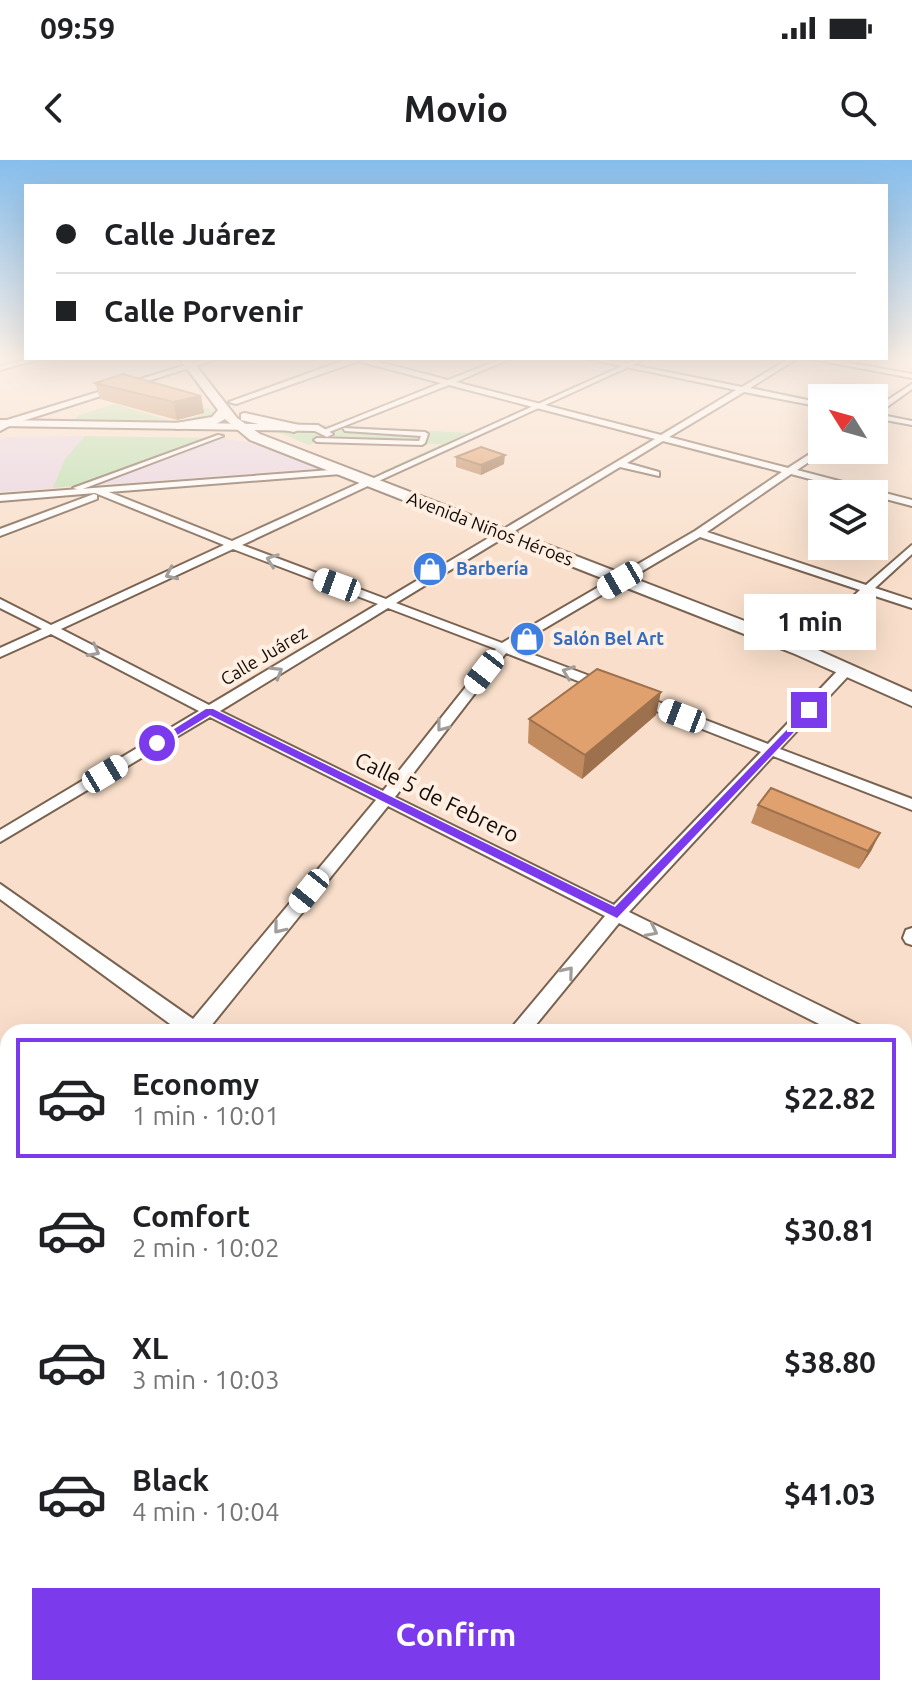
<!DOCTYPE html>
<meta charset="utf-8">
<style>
:root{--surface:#fff;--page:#f6f6f6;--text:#202124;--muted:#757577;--line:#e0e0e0;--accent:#7c3aed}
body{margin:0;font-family:Ubuntu,sans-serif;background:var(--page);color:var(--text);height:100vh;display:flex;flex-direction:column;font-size:30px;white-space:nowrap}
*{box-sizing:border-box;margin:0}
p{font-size:26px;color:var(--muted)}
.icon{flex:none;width:44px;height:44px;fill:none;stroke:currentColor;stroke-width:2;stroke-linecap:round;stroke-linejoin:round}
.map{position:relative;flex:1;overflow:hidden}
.details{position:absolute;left:0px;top:864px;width:912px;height:672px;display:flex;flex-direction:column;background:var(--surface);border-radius:24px 24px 0 0;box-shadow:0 8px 32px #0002}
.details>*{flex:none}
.guide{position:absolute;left:24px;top:24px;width:864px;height:176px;border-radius:0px;box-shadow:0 8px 32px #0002;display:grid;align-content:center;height:176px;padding:0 32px;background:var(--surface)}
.needle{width:52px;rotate:307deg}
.tools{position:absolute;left:808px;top:224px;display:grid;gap:16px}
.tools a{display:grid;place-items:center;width:80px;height:80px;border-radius:0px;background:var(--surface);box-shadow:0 8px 32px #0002;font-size:40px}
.end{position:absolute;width:36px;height:36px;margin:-18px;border:10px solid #7c3aed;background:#fff;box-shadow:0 0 0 4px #fff}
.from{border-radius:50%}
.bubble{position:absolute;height:56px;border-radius:0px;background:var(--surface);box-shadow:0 8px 32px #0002;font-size:26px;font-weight:600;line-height:56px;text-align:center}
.car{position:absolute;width:24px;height:48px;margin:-24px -12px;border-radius:10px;box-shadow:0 0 6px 2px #0007;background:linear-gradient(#fff 24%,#345 0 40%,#fff 0 76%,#345 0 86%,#fff 0)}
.guide b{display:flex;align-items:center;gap:28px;height:76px;font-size:30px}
.guide b+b{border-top:2px solid var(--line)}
.guide i{width:20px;height:20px;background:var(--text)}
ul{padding:14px 0 0;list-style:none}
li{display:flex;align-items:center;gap:24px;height:120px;margin:0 16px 12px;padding:0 16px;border:4px solid transparent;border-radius:0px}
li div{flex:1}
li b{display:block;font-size:30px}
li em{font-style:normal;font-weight:600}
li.active{border-color:var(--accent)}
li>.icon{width:72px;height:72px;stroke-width:1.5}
.cta{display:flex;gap:16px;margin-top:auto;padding:16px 32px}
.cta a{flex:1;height:92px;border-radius:0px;background:var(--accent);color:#fff;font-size:32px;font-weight:600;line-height:92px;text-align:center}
.status{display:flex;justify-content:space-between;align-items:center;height:56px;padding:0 40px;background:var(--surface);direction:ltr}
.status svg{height:22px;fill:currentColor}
header{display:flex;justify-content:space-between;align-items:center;height:104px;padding:0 32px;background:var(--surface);font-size:36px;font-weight:600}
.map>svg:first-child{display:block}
</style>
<div class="status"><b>09:59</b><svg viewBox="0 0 49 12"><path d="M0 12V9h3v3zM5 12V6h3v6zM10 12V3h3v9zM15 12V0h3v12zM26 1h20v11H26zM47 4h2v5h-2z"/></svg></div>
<header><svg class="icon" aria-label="back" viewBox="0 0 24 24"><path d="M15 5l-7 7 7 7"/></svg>Movio<svg class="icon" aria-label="search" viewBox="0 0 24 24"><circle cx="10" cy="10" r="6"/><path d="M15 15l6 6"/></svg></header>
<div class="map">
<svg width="912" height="1536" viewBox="0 0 912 1536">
<rect width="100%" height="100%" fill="#f9dfcb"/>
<!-- education -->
<path fill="#e8d4e4" d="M85,276L65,299L53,328L0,332V280L11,277Z
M218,278L248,282L320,308L86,326Z"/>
<!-- green -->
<path fill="#badfae" d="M638,198H652L391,317L381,312L442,284L317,282L309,285L273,270L290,263L469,273Z
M115,244L177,263L203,254L195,250L209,248L215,254L188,263L73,261L79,255Z
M85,276L208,278L75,326L53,328L65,299Z"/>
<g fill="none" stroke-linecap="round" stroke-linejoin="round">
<!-- pedestrian casing -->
<g stroke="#796250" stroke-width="4">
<path id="pedestrian" d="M640,198H648L372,324L365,322Z
M343,268L425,272L428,274L425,283L422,285L317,282L314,280L317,278L419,281L421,276L345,271Z
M218,275L223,276L80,330L73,328Z"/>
</g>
<!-- minor casing -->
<g stroke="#796250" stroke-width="4">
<path id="minor" d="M32,198H44L0,210V206Z
M209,198H220L13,264L0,271V265L7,260Z
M350,198H364L448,220L503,198H512L456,222L661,275L736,230L584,198H598L742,227L790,198H798L750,228L822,243V247L744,232L669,277L788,308L822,286L825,291L797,310L912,340V346L791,314L707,372L866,425L912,385V394L875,428L912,440V448L869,434L806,493H798V487L860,430L700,377L513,487L611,524V530H601L506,493L395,637L614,745L761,592L633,542V536H643L768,584L842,506H852V512L780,589L912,639V650L773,596L629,752L861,866L864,872H835L619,763L530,872H508L605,756L388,646L206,872H181L0,739V724L193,859L376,640L210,557L0,682V670L199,551L51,474L0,497V488L42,469L0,448V439L51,465L224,385L95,333L0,341V335L344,309L341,314L109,332L232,381L366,320H372V324L242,385L386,439L655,279L449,225L324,274V270L441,223L358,201L236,244L229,242ZM663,281L782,312L695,371L502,483L396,443L620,307L659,316V312L627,303ZM233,389L378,444L209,545L61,469ZM388,448L496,489L383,631L220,551Z
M806,198H822L912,214V218Z
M912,224V229L877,254L912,261V265L874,258V249Z
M94,334L97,335V339L0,376V369Z
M912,768V785L906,783L903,778L906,770Z
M904,888L912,891V910L904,907Z
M8,1125V1158L0,1162V1129Z
M904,1377L912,1380V1413L904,1410Z
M0,1435L8,1439V1474L0,1470Z
M48,1528H83L86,1536H51Z
M563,1528H601L604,1536H566Z"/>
</g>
<!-- secondary casing -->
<g stroke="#796250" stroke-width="4">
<path id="secondary" d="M0,260L318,265L333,274L327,277L315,271L0,266Z"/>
</g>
<!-- primary casing -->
<g stroke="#796250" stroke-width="4">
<path id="primary" d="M179,198H190L237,258L260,274L809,486L912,532V546L795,494L250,280L225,259L216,264L176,269V263L212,257L218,250Z
M245,253L299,265L300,268L294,272L241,260V254Z"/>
</g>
<!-- pedestrian -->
<use href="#pedestrian" fill="#fff" fill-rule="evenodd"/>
<!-- minor -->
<use href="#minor" fill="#fff" fill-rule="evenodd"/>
<!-- secondary -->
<use href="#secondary" fill="#fff" fill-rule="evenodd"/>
<!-- primary -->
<use href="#primary" fill="#fff" fill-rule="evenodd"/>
</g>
<!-- wall -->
<path fill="#c18a5f" d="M95,223L201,236L204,253L177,260L100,239Z
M456,297L504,304L481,315L456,307Z
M656,555L582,619L528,583L529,559Z
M758,645L880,673L871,691L859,709L751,663Z"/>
<!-- shaded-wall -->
<path fill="#9d714d" d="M201,236L204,253L177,260L173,242Z
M505,295L504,304L481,315V305Z
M661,532L656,555L582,619L585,595Z
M880,673L871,691L859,709L868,691Z"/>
<!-- building -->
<path fill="#e0a16e" stroke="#9d714d" stroke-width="2" d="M123,214L201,236L173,242L95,223Z
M481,287L505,295L481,305L456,297Z
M597,509L661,532L585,595L529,559Z
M771,628L880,673L868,691L758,645Z"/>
<!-- one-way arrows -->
<defs><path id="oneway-chevron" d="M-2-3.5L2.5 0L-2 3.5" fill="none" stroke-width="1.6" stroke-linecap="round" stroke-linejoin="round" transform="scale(2)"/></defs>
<g stroke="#a09d9b">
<use href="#oneway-chevron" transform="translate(272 400) rotate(-160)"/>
<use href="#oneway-chevron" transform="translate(171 414) rotate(155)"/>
<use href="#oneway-chevron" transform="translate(94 491) rotate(28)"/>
<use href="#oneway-chevron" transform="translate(277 512) rotate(-31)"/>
<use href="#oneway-chevron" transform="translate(568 512) rotate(-159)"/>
<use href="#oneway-chevron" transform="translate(442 566) rotate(128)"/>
<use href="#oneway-chevron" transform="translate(279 768) rotate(129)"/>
<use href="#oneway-chevron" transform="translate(652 771) rotate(27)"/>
<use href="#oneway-chevron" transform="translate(568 812) rotate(-50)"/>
</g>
<!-- sky -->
<linearGradient id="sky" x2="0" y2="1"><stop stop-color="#87beed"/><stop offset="0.48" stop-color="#fcf1e8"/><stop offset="1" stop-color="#fcf1e8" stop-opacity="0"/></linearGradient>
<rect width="912" height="413" fill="url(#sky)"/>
<!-- route -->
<path fill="#7c3aed" d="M809,547L813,552L617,758L210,555L161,585L152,583L206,549H213L615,747Z"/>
<!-- icons -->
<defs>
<g id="shop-disc" transform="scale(1.8)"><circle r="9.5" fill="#3f7fe0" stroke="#ffefe2"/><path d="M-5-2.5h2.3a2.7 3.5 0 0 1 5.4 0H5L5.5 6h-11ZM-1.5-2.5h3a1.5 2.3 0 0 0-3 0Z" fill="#fff"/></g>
</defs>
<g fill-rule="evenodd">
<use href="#shop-disc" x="430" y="409"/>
<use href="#shop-disc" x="527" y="479"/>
</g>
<g text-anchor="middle" stroke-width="8" stroke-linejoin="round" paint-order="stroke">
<!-- far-street labels -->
<g font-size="18" fill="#120a05" stroke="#ffefe2">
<text transform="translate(490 369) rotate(21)" y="6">Avenida Niños Héroes</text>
<text transform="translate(264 496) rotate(-31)" y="6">Calle Juárez</text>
</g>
<!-- far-shop labels -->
<g font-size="18" font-weight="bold" fill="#366cbe" stroke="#ffefe2" text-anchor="start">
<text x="456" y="415">Barbería</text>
<text x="553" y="485">Salón Bel Art</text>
</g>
<!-- street labels -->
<g font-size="22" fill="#120a05" stroke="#ffefe2">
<text transform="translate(437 637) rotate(26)" y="8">Calle 5 de Febrero</text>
</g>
</g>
</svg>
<div class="tools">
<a><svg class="needle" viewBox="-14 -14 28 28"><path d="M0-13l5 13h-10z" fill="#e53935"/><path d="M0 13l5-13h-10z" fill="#757577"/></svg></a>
<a><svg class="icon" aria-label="layers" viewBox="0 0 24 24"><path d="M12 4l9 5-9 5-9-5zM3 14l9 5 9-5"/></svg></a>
</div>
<i class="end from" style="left:157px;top:583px"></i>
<i class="end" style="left:809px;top:550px"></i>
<div class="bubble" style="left:744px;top:434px;width:132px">1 min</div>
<i class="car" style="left:620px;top:420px;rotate:240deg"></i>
<i class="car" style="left:337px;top:425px;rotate:290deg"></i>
<i class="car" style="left:484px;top:512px;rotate:218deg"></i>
<i class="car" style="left:682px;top:556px;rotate:291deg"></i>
<i class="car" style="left:105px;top:614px;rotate:59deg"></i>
<i class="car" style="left:309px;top:731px;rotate:219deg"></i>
<div class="guide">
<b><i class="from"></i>Calle Juárez</b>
<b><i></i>Calle Porvenir</b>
</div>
<section class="details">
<ul>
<li class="active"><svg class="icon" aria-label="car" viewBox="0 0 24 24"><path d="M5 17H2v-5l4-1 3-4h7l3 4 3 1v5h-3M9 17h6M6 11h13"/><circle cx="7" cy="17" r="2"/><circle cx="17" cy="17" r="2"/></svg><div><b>Economy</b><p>1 min · 10:01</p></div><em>$22.82</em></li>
<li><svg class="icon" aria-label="car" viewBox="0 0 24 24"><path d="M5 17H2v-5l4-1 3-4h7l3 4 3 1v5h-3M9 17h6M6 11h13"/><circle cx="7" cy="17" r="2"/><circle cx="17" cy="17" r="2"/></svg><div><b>Comfort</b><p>2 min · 10:02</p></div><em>$30.81</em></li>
<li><svg class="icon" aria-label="car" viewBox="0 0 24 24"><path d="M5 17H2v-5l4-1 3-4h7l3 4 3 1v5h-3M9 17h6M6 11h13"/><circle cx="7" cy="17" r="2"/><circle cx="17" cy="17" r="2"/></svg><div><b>XL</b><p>3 min · 10:03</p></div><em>$38.80</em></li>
<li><svg class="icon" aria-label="car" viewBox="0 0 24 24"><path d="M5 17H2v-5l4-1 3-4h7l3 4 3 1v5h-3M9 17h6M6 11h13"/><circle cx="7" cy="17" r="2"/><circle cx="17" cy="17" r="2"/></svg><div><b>Black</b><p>4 min · 10:04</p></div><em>$41.03</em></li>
</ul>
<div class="cta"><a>Confirm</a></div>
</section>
</div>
